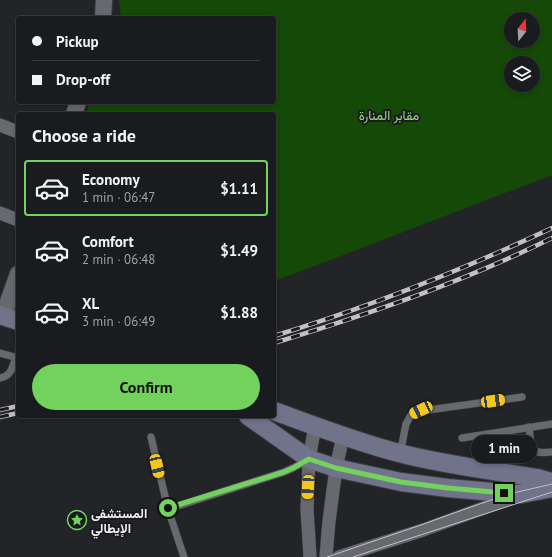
<!DOCTYPE html>
<meta charset="utf-8">
<style>
:root{--surface:#1a1b1e;--page:#232427;--text:#f1f3f6;--muted:#9fa1a4;--line:#38393c;--accent:#73d25d}
body{margin:0;font-family:"PT Sans",Vazirmatn,sans-serif;background:var(--page);color:var(--text);height:100vh;display:flex;flex-direction:column;font-size:15px;white-space:nowrap}
*{box-sizing:border-box;margin:0}
p{font-size:13px;color:var(--muted)}
.icon{flex:none;width:22px;height:22px;fill:none;stroke:currentColor;stroke-width:2;stroke-linecap:round;stroke-linejoin:round}
.map{position:relative;flex:1;overflow:hidden}
.panel{position:absolute;left:16px;top:112px;width:260px;height:306px;display:flex;flex-direction:column;background:var(--surface);border-radius:4px;box-shadow:0 2px 6px #0003,0 0 0 1px var(--line)}
.panel>*{flex:none}
.guide{position:absolute;left:16px;top:16px;width:260px;height:88px;border-radius:4px;box-shadow:0 2px 6px #0003,0 0 0 1px var(--line);display:grid;align-content:center;height:88px;padding:0 16px;background:var(--surface)}
.needle{width:26px;rotate:18deg}
.buttons{position:absolute;left:504px;top:12px;display:grid;gap:8px}
.buttons a{display:grid;place-items:center;width:36px;height:36px;border-radius:50%;background:var(--surface);box-shadow:0 2px 6px #0003,0 0 0 1px var(--line);font-size:20px}
.end{position:absolute;width:18px;height:18px;margin:-9px;border:5px solid #73d25d;background:#111;box-shadow:0 0 0 2px #111}
.from{border-radius:50%}
.bubble{position:absolute;height:28px;border-radius:14px;background:var(--surface);box-shadow:0 2px 6px #0003,0 0 0 1px var(--line);font-size:13px;font-weight:700;line-height:28px;text-align:center}
.car{position:absolute;width:12px;height:24px;margin:-12px -6px;border-radius:5px;box-shadow:0 0 3px 1px #0007;background:linear-gradient(#f5c518 24%,#345 0 40%,#f5c518 0 76%,#345 0 86%,#f5c518 0)}
.guide b{display:flex;align-items:center;gap:14px;height:38px;font-size:15px}
.guide b+b{border-top:1px solid var(--line)}
.guide i{width:10px;height:10px;background:var(--text)}
ul{padding:0;list-style:none}
li{display:flex;align-items:center;gap:12px;height:56px;margin:0 8px 6px;padding:0 8px;border:2px solid transparent;border-radius:4px}
li div{flex:1}
li b{display:block;font-size:15px}
li em{font-style:normal;font-weight:700}
li.active{border-color:var(--accent)}
li>.icon{width:36px;height:36px;stroke-width:1.5}
h2{padding:0 16px;font-size:18px;line-height:48px}
.primary-button{display:flex;gap:8px;margin-top:auto;padding:8px 16px}
.primary-button a{flex:1;height:46px;border-radius:24px;background:var(--accent);color:#111;font-size:16px;font-weight:700;line-height:46px;text-align:center}
.map>svg:first-child{display:block}
</style>
<div class="map">
<svg width="552" height="557" viewBox="0 0 552 557">
<rect width="100%" height="100%" fill="#232428"/>
<!-- green -->
<path fill="#154907" fill-rule="evenodd" d="M119,0H552V175L307,269L274,281V114H86L90,102H274V18H121ZM511,19H533V41H511ZM511,63H533V85H511Z"/>
<g fill="none" stroke-linecap="round" stroke-linejoin="round">
<!-- service casing -->
<g stroke="#3e3f43" stroke-width="8">
<path id="service" d="M0,353L18,358
M0,378C12,376 12,367 16,357
M529,427C530,434 530,450 538,452C542,453 548,452 552,452
M151,437L168,509L184,557
M462,438L552,424
M400,454L406,424L411,415L421,411L522,397
M168,509L284,472L293,468L308,460"/>
</g>
<!-- minor casing -->
<g stroke="#3e3f43" stroke-width="14">
<path id="minor" d="M0,125L18,132
M0,213L18,220
M310,557L307,509L309,459L315,426
M326,557L329,521L336,468L343,436
M339,557L423,530L517,496"/>
</g>
<!-- tertiary casing -->
<g stroke="#3e3f43" stroke-width="18">
<path id="tertiary" d="M103,18L104,0
M74,114L78,102
M3,316L18,274"/>
</g>
<!-- secondary casing -->
<g stroke="#3e3f43" stroke-width="20">
<path id="secondary" d="M0,315L18,321
M274,411C315,426 356,442 399,453C444,465 491,470 537,478L552,482
M248,416L309,459L336,468L401,482L448,488L504,493L521,494L552,488"/>
</g>
<!-- service -->
<use href="#service" stroke="#68696f" stroke-width="7"/>
<!-- minor -->
<use href="#minor" stroke="#68696f" stroke-width="13"/>
<!-- tertiary -->
<use href="#tertiary" stroke="#68696f" stroke-width="16"/>
<!-- secondary -->
<use href="#secondary" stroke="#70738a" stroke-width="18"/>
<!-- tram -->
<path stroke="#c1c1c5" stroke-width="1" d="M327,557L421,525L468,508L509,494L552,484
M353,557L552,492"/>
<!-- rail casing -->
<g stroke="#c1c1c5" stroke-width="4.5">
<path id="rail" d="M274,336C369,307 462,270 552,228
M274,343C369,314 463,282 552,238
M0,410L18,406
M0,417L18,413"/>
</g>
<!-- rail -->
<use href="#rail" stroke="#1a1a1f" stroke-width="3" stroke-dasharray="9" stroke-linecap="butt"/>
</g>
<g fill="none" stroke-linecap="round" stroke-linejoin="round">
<!-- route -->
<path stroke="#73d25d" stroke-width="5" d="M168,508L284,472L293,468L309,459L336,468L401,482L448,488L504,493"/>
</g>
<!-- icons -->
<defs>
<g id="sight-ring" transform="scale(1)"><circle r="9.5" fill="#1a1a1f" stroke="#73d25d" stroke-width="1.5"/><path d="M0-6L1.8-2.2L6-1.7L2.9 1.2L3.7 5.4L0 3.3L-3.7 5.4L-2.9 1.2L-6-1.7L-1.8-2.2Z" fill="#73d25d"/></g>
</defs>
<g fill-rule="evenodd">
<use href="#sight-ring" x="77" y="520"/>
</g>
<g text-anchor="middle" stroke-width="4" stroke-linejoin="round" paint-order="stroke">
<!-- park labels -->
<g font-size="13" fill="#95de84" stroke="#1a1a1f">
<text x="389" y="120">مقابر المنارة</text>
</g>
<!-- poi labels -->
<g font-size="13" font-weight="bold" fill="#f0f0f4" stroke="#1a1a1f" text-anchor="start">
<text x="91" y="518">المستشفى<tspan x="91" dy="15">الإيطالي</tspan></text>
</g>
</g>
</svg>
<div class="buttons">
<a><svg class="needle" viewBox="-14 -14 28 28"><path d="M0-13l5 13h-10z" fill="#e53935"/><path d="M0 13l5-13h-10z" fill="#9fa1a4"/></svg></a>
<a><svg class="icon" aria-label="layers" viewBox="0 0 24 24"><path d="M12 4l9 5-9 5-9-5zM3 14l9 5 9-5"/></svg></a>
</div>
<i class="end from" style="left:168px;top:508px"></i>
<i class="end" style="left:504px;top:493px"></i>
<div class="bubble" style="left:471px;top:435px;width:66px">1 min</div>
<i class="car" style="left:493px;top:401px;rotate:82deg"></i>
<i class="car" style="left:421px;top:410px;rotate:245deg"></i>
<i class="car" style="left:157px;top:466px;rotate:167deg"></i>
<i class="car" style="left:308px;top:487px;rotate:183deg"></i>
<div class="guide">
<b><i class="from"></i>Pickup</b>
<b><i></i>Drop-off</b>
</div>
<section class="panel">
<h2>Choose a ride</h2>
<ul>
<li class="active"><svg class="icon" aria-label="car" viewBox="0 0 24 24"><path d="M5 17H2v-5l4-1 3-4h7l3 4 3 1v5h-3M9 17h6M6 11h13"/><circle cx="7" cy="17" r="2"/><circle cx="17" cy="17" r="2"/></svg><div><b>Economy</b><p>1 min · 06:47</p></div><em>$1.11</em></li>
<li><svg class="icon" aria-label="car" viewBox="0 0 24 24"><path d="M5 17H2v-5l4-1 3-4h7l3 4 3 1v5h-3M9 17h6M6 11h13"/><circle cx="7" cy="17" r="2"/><circle cx="17" cy="17" r="2"/></svg><div><b>Comfort</b><p>2 min · 06:48</p></div><em>$1.49</em></li>
<li><svg class="icon" aria-label="car" viewBox="0 0 24 24"><path d="M5 17H2v-5l4-1 3-4h7l3 4 3 1v5h-3M9 17h6M6 11h13"/><circle cx="7" cy="17" r="2"/><circle cx="17" cy="17" r="2"/></svg><div><b>XL</b><p>3 min · 06:49</p></div><em>$1.88</em></li>
</ul>
<div class="primary-button"><a>Confirm</a></div>
</section>
</div>
